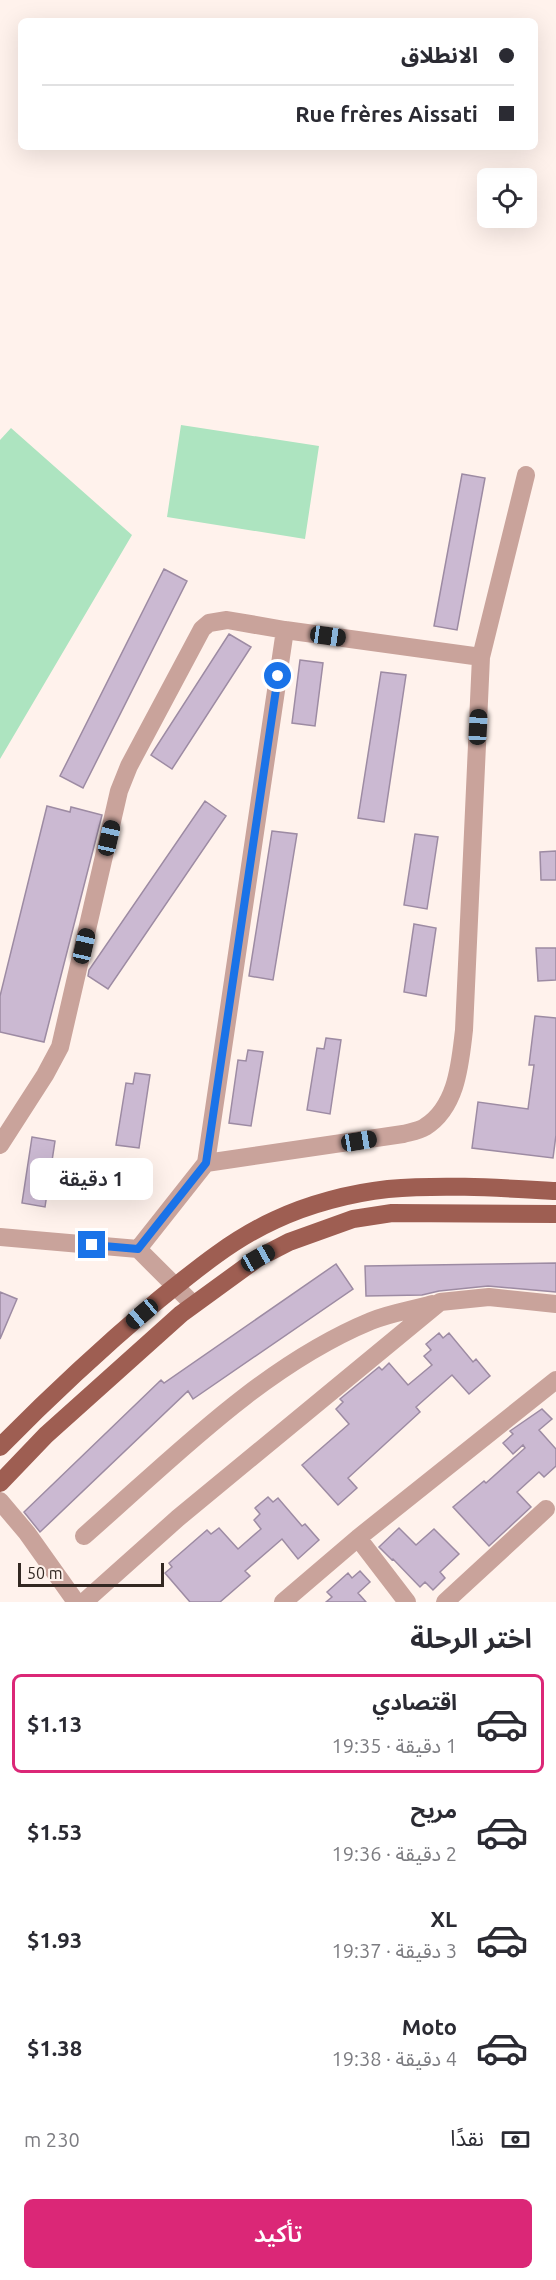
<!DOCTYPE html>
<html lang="ar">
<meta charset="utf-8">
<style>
:root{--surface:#fff;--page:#f2f2f3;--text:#2b2b33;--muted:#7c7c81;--line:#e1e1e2;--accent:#db2777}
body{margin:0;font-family:Ubuntu,"Noto Sans Arabic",sans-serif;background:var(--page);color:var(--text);direction:rtl;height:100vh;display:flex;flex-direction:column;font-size:22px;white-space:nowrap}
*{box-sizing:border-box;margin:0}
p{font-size:20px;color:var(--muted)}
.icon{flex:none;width:33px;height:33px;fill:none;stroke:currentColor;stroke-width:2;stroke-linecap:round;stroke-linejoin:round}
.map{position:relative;height:1602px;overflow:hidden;direction:ltr}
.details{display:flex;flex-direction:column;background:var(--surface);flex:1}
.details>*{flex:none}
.hud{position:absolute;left:18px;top:18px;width:520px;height:132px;border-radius:9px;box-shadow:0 6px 24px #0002;direction:rtl;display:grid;align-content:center;height:132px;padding:0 24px;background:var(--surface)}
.tools{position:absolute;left:477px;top:168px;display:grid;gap:12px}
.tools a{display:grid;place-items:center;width:60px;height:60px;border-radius:9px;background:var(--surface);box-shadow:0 6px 24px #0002;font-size:30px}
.scale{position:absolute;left:18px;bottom:15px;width:146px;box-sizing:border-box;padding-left:6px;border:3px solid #332822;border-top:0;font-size:16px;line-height:21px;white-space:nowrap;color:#332822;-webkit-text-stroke:4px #fff2ec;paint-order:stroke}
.end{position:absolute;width:27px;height:27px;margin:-14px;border:8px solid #1a73e8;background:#fff;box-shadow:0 0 0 3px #fff}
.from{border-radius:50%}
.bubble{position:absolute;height:42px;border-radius:9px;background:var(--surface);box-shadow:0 6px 24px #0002;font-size:20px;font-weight:600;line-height:42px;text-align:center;direction:rtl}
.car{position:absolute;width:18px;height:36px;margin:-18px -9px;border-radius:8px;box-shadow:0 0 4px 2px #0007;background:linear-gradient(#222 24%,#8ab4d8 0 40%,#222 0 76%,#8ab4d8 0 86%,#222 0)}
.hud b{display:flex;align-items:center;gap:21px;height:57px;font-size:22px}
.hud b+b{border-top:2px solid var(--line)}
.hud i{width:15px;height:15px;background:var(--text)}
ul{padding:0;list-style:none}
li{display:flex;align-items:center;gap:18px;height:99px;margin:0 12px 9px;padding:0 12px;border:3px solid transparent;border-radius:9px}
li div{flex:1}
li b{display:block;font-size:22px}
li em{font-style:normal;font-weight:600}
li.on{border-color:var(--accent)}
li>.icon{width:54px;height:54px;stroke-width:1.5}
h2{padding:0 24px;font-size:27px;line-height:72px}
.pay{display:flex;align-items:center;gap:15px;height:66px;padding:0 24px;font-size:22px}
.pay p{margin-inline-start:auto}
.cta{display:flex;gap:12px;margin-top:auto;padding:12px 24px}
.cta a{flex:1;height:69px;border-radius:9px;background:var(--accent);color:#fff;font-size:24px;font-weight:600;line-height:69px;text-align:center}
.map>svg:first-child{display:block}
</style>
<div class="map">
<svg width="556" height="1602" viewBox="0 0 556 1602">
<rect width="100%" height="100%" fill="#fff2ec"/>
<!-- green -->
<path fill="#ade4c0" d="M181,425L319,446L305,539L167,517Z
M11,428L132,535L0,759V440Z"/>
<!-- building -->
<path fill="#cbb9d2" stroke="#9d8ba3" stroke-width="1.5" d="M462,474L485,478L457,630L434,626Z
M164,569L187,581L83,788L60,776Z
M229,634L251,647L172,769L151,755Z
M300,660L323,663L315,726L292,723Z
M381,672L406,675L384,822L358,818Z
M205,801L226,816L108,989L88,976L89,970Z
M47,806L70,812L71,807L102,815L44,1042L0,1032V996Z
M272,831L297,834L273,980L249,976Z
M415,834L438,837L427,909L404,905Z
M556,851V880H541L540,852Z
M414,924L436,928L426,996L404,992Z
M536,948H556V980L538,981Z
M535,1016L556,1018V1135L553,1158L472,1148L478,1102L528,1109L534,1065H529Z
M326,1038L341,1040L330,1114L307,1110L317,1048L324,1049Z
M248,1050L263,1052L251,1126L229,1123L238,1060L246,1061Z
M135,1073L150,1075L139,1148L116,1145L126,1083L133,1084Z
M32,1137L55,1141L45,1207L22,1203Z
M556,1263V1292L488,1286L439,1291L422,1295L366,1296L365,1266Z
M336,1264L353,1289L193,1399L188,1391L40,1532L24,1512L161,1380L164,1383Z
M0,1292L17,1299L0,1339Z
M439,1333L443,1338L449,1333L473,1362L476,1359L490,1376L469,1394L452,1375L416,1407L420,1412L348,1478L357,1488L338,1505L302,1465L349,1424L336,1409L343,1402L340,1399L379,1367L382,1370L389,1363L408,1385L432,1365L424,1356L431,1350L426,1344Z
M542,1409L552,1419L539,1430L556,1449V1466L544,1477L539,1472L517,1492L531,1507L489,1546L453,1507L484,1481L486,1483L525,1448L523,1445L513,1454L503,1443L513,1434L510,1431Z
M268,1497L273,1502L278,1498L302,1526L305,1524L319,1540L298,1559L282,1539L245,1571L250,1576L220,1602H190L165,1573L172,1567L169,1563L207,1530L211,1534L219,1528L238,1549L261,1529L254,1520L260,1514L255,1508Z
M399,1528L416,1545L434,1529L459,1554L440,1572L445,1578L433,1590L425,1582L420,1587L393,1559L392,1560L379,1547Z
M360,1571L370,1582L358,1593L366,1602H326L332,1597L327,1592L348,1573L352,1578Z"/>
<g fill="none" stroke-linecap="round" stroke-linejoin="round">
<!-- minor -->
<path stroke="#c9a39b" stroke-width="18" d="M0,1145L45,1075L60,1047L119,791L129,766L202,629L209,623L227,620L285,630L481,657
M206,1163L403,1134C410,1132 419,1131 425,1127C457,1107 460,1064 464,1030L481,657L526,475
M0,1237L138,1249L193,1304
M138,1249L206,1163L285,630
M0,1501L27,1533L76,1602
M84,1536C172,1459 262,1366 371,1321C390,1313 412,1310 432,1304
M358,1538L407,1602
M84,1602L178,1518L440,1302L489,1297L556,1304
M283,1602L358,1538L556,1380
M445,1602L546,1509"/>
<!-- major -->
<path stroke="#9e5e52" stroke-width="18" d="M0,1447C50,1396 102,1348 156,1302C193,1272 231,1240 275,1220C309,1204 351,1193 388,1189C444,1184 501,1188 556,1191
M0,1483L46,1435L181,1314L258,1258L289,1242L353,1219L392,1213L556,1214"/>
</g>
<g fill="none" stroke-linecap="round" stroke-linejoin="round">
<!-- route -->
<path stroke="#1a73e8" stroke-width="8" d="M92,1245L138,1249L206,1163L278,676"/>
</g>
</svg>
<div class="tools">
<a><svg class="icon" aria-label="locate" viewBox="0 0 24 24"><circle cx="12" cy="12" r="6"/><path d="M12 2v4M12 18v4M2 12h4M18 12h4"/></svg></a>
</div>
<div class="scale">50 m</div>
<i class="end from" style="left:278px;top:676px"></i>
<i class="end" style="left:92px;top:1245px"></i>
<div class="bubble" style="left:30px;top:1158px;width:123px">1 دقيقة</div>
<i class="car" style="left:328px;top:636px;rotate:98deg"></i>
<i class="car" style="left:478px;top:727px;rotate:3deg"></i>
<i class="car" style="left:109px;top:838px;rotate:13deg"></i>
<i class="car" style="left:84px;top:946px;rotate:13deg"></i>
<i class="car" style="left:359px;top:1141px;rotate:81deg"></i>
<i class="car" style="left:258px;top:1258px;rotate:61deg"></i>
<i class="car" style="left:142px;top:1314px;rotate:230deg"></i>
<div class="hud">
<b><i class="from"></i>الانطلاق</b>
<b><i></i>Rue frères Aissati</b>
</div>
</div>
<section class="details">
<h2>اختر الرحلة</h2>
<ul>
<li class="on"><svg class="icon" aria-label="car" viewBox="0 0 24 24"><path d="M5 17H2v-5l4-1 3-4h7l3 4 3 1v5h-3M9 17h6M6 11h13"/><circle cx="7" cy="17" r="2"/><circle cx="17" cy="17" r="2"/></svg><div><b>اقتصادي</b><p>1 دقيقة · 19:35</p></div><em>$1.13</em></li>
<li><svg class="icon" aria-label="car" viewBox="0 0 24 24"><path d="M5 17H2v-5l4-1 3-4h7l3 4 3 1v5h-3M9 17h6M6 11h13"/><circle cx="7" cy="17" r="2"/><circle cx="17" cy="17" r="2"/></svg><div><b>مريح</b><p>2 دقيقة · 19:36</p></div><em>$1.53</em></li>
<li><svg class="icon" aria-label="car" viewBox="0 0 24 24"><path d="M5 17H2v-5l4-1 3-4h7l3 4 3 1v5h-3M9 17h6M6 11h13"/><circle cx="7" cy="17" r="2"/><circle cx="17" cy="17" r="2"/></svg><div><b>XL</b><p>3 دقيقة · 19:37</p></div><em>$1.93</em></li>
<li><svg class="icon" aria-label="car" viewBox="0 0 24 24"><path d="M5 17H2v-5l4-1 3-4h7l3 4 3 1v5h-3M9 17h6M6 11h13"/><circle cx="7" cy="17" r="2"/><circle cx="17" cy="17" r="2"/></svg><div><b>Moto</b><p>4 دقيقة · 19:38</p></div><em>$1.38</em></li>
</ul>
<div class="pay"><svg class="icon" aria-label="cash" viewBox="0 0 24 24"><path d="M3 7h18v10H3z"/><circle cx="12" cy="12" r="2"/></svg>نقدًا<p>230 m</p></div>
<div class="cta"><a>تأكيد</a></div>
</section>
